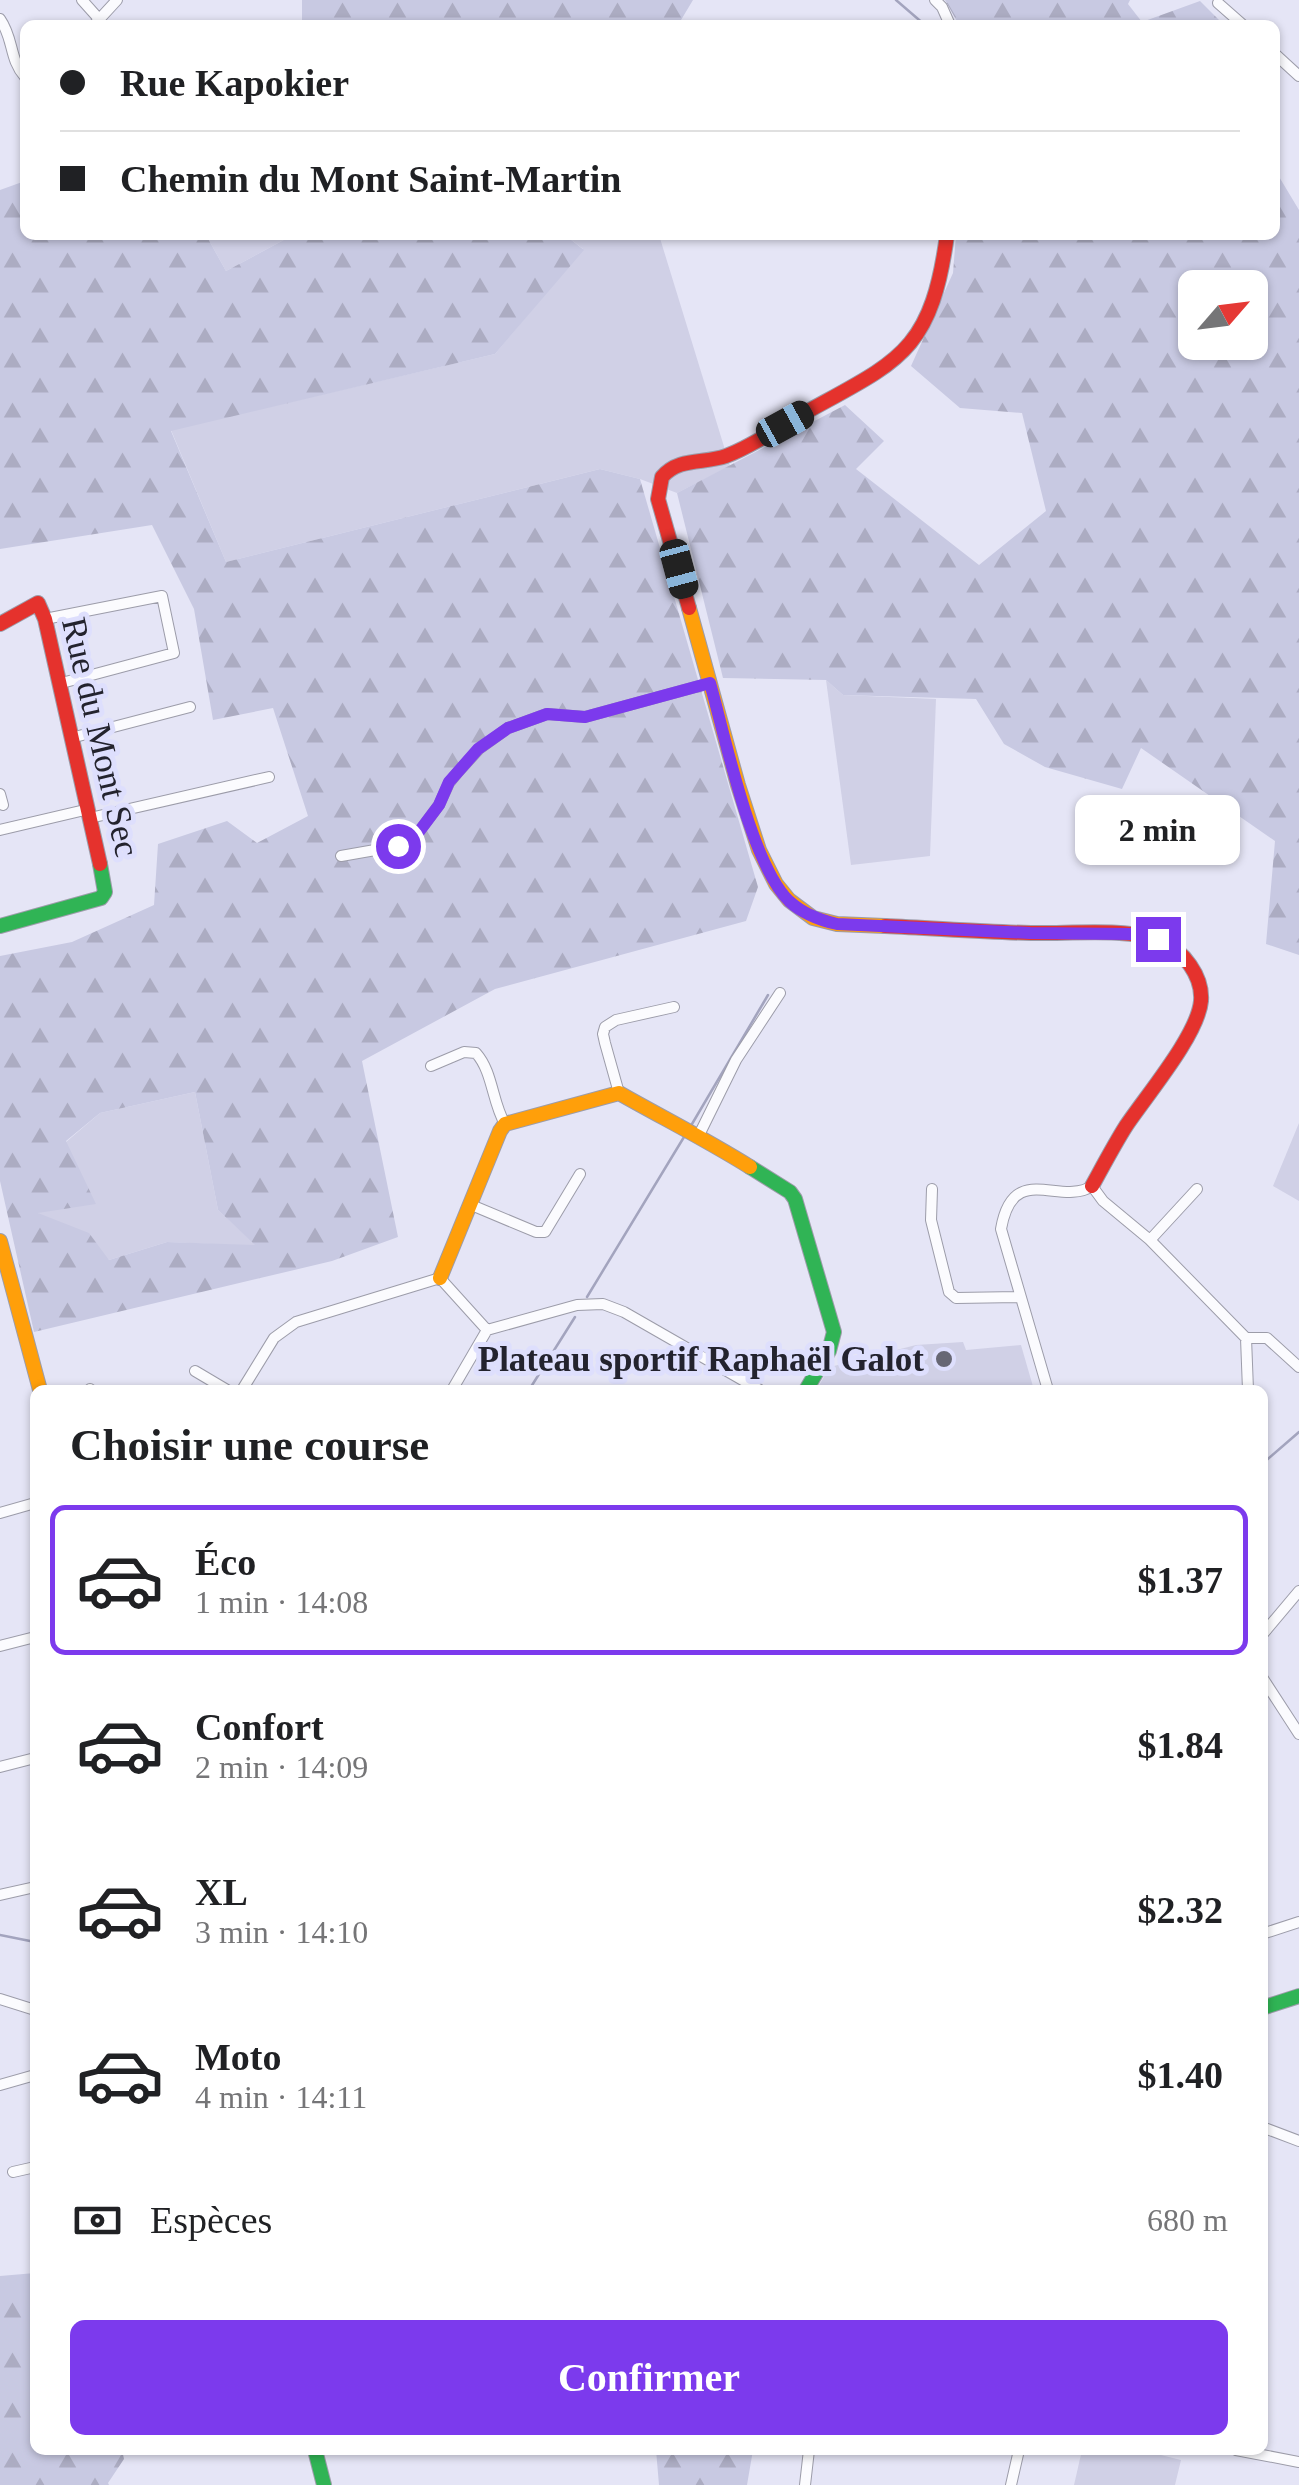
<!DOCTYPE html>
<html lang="fr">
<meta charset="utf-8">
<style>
:root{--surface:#fff;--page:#f6f6f6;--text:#202124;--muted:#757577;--line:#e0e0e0;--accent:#7c3aed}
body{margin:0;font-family:Georgia,serif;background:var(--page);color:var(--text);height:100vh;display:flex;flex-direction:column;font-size:38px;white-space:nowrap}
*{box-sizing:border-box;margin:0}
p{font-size:32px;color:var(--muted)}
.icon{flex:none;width:55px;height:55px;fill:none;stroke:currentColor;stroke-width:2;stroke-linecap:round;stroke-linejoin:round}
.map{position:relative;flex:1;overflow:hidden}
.side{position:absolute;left:30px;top:1385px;width:1238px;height:1070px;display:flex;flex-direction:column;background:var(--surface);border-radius:15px;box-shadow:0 2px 8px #0004}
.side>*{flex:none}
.top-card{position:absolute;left:20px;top:20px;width:1260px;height:220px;border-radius:15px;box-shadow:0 2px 8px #0004;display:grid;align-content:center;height:220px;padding:0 40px;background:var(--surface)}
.needle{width:65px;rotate:62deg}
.fabs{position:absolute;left:1178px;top:270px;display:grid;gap:20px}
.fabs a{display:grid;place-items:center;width:90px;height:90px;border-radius:15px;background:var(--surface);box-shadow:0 2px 8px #0004;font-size:50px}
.end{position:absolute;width:45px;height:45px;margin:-22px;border:12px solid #7c3aed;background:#fff;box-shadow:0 0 0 5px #fff}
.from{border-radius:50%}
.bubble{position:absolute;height:70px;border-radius:15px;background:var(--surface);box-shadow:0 2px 8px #0004;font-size:32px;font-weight:700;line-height:70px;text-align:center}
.car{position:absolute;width:30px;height:60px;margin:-30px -15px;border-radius:12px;box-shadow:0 0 8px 2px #0007;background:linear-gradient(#222 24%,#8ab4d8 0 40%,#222 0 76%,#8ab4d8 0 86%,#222 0)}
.top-card b{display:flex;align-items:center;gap:35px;height:95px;font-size:38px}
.top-card b+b{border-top:2px solid var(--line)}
.top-card i{width:25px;height:25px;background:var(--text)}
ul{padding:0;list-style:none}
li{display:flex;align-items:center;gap:30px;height:150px;margin:0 20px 15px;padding:0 20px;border:5px solid transparent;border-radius:15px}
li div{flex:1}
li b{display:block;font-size:38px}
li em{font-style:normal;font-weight:700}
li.on{border-color:var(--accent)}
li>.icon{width:90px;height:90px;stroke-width:1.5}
h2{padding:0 40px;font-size:45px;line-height:120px}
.pay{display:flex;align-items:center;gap:25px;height:110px;padding:0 40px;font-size:38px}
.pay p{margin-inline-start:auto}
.primary-button{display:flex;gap:20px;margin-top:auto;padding:20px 40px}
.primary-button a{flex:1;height:115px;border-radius:15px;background:var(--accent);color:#fff;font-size:40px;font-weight:700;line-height:115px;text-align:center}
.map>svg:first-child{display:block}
</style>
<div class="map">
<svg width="1299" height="2485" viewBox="0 0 1299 2485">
<defs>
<pattern id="forest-firs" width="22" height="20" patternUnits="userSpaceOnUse" patternTransform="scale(2.5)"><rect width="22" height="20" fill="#c8c9e2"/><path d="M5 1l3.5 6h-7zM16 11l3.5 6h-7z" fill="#acacc2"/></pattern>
</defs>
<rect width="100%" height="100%" fill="#e5e5f6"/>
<!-- grass -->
<path fill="#d0d0e6" d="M206,235H293L226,271Z
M565,235H659L730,466L677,493L640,479L600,469L226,562L171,430L495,354L583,249Z
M826,680L843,695L936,699L930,856L851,865Z
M195,1092L218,1210L257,1246L167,1242L109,1260L36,1212L66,1142L100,1113Z
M1299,1123V1201L1273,1186Z
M963,1342L966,1350L1021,1345L1034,1390H816L830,1367L916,1345Z
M1082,2450H1141L1181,2460L1175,2485H1074Z"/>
<!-- forest -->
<path fill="url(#forest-firs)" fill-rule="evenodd" d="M302,0H693L678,25H516L513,21L504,25H302Z
M945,0H1130L1128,4L1142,22L1200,1L1224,25H959Z
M1275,170L1299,210V955L1266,944L1275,841L1141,748L1122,789L1045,767L1004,744L976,699L843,695L826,680L723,678L677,493L845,405L884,441L856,469L979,565L1046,511L1022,413L960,408L911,366L953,273L956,235H1275ZM1195,288H1250V342H1195Z
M25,181V235H206L226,271L293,235H565L584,250L495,354L171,431L226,562L600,469L640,479L758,887L746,921L495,989L362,1061L398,1237L332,1261L34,1332L0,1181V956L72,942L154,905L158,844L227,821L257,843L308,816L273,708L213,720L194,609L152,525L0,549V190ZM195,1092L218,1210L255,1245L167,1242L109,1260L89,1233L38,1213L96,1204L66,1141L100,1113Z
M35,2273V2450H122L124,2459L108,2483L109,2485H0V2276Z
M656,2450H753L747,2485H659Z"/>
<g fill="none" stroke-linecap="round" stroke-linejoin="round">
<!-- stream -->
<path stroke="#a3a4be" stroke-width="2.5" d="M896,0L925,25
M692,1124L768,995
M587,1297L684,1137
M529,1390L575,1317
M1262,1464L1299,1432
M0,1935L35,1942"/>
<!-- street casing -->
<g stroke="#9c9ca9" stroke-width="12">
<path id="street" d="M82,0L99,19
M935,0L942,7L950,25
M1218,3L1243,25
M0,19C14,39 9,59 25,77
M94,25L117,0
M1275,54L1299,76
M45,619L162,596L174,653L58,684
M71,738L190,707
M0,794L3,805
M90,818L269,777
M0,830L89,809
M341,856L398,846L415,837L439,805L449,783L458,772L479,749L508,728L547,714L585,717L710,683
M431,1066L464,1052L476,1053C493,1072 492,1102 505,1124
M619,1093L605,1043L603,1034L605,1027L616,1020L674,1007
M699,1135L736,1060L780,993
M932,1189L931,1220L949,1292L956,1298L1020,1297
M469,1204L536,1232H545L580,1174
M1150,1240L1197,1189
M1246,1338H1267L1299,1367
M1246,1338L1248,1390
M195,1371L227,1390
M90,1389L91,1390
M242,1390L274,1338L296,1322L440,1278L487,1330
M452,1390L487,1330L577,1305L603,1304L624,1312L760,1390
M1048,1390L1001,1229C1013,1160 1060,1207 1092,1186L1103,1201L1150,1240L1246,1338
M0,1513L35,1503
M1262,1635L1299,1591
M0,1646L35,1637
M1262,1677L1299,1734
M0,1767L35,1758
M0,1895L35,1887
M1262,1934L1299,1922
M0,1999L35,2010
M0,2085L35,2075
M1262,2127L1299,2141
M13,2172L35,2167
M1236,2450L1299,2462
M805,2485L809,2450
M1011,2485L1019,2450"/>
</g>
<!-- fast casing -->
<g stroke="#9c9ca9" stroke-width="16">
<path id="fast" d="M0,926L101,898L105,892L100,864
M750,1167L790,1192L795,1199L834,1332L829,1351L806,1390
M1262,2008L1299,1996
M315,2450L324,2485"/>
</g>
<!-- slow casing -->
<g stroke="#9c9ca9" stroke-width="16">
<path id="slow" d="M689,608L738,785L759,850L776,884L789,900L813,918L837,924L885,926
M0,1241L40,1390
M440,1278L500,1131L505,1124L619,1093C663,1118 707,1140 750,1167"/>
</g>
<!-- jam casing -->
<g stroke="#9c9ca9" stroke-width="16">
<path id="jam" d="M689,608L658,499L662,477C679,457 704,464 726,456C753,446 776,429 801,415C898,361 931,354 947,235
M0,624L38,603L45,619L100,864
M885,926C933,928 982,932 1031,933C1067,934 1129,927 1161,941C1183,950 1203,976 1201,1001C1198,1035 1146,1096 1126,1126C1114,1145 1103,1166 1092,1186"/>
</g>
<!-- street -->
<use href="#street" stroke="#fbfbfe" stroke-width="10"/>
<!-- fast -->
<use href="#fast" stroke="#30b455" stroke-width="14"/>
<!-- slow -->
<use href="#slow" stroke="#ff9f0a" stroke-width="14"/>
<!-- jam -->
<use href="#jam" stroke="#e5322d" stroke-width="14"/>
</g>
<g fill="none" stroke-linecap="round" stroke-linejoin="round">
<!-- route -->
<path stroke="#7c3aed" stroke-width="12" d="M398,846L415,837L439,805L449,782L478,749L508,728L547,714L585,717L710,683C725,736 751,864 789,901C803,914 819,920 837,924L1030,933L1132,934L1158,939"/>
</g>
<!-- markers -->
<circle fill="#676774" stroke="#dedffd" stroke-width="4" cx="944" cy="1359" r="10"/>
<g text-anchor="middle" stroke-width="10" stroke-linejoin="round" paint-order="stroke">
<!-- street labels -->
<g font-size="35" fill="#23232e" stroke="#dedffd">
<text transform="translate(101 737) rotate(77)" y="12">Rue du Mont Sec</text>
</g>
<!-- poi labels -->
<g font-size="35" font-weight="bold" fill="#23232e" stroke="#dedffd" text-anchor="end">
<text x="924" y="1371">Plateau sportif Raphaël Galot</text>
</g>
</g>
</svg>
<div class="fabs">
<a><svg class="needle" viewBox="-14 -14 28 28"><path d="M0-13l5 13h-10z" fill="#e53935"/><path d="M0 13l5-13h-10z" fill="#757577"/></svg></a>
</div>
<i class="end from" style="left:398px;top:846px"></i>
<i class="end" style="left:1158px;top:939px"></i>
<div class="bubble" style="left:1075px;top:795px;width:165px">2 min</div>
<i class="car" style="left:785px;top:424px;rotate:61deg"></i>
<i class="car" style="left:679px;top:569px;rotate:165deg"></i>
<div class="top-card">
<b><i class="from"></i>Rue Kapokier</b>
<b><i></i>Chemin du Mont Saint-Martin</b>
</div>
<section class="side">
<h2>Choisir une course</h2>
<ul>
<li class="on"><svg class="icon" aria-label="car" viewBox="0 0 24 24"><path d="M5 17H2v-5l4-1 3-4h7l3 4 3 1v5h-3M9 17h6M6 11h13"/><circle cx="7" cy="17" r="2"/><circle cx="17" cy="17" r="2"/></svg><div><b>Éco</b><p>1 min · 14:08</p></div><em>$1.37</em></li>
<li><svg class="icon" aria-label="car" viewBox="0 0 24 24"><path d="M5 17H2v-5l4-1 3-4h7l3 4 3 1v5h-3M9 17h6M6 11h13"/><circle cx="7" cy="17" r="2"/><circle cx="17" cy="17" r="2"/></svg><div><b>Confort</b><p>2 min · 14:09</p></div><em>$1.84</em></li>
<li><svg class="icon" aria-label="car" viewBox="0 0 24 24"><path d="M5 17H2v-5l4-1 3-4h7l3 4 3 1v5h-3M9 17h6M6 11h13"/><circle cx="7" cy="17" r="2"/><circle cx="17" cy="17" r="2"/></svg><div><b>XL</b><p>3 min · 14:10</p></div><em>$2.32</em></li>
<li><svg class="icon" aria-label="car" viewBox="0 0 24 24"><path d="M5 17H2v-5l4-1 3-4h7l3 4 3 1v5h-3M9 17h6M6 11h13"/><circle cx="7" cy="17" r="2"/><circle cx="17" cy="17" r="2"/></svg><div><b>Moto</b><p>4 min · 14:11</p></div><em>$1.40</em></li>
</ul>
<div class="pay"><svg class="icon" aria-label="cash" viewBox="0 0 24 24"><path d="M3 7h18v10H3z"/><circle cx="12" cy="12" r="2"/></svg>Espèces<p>680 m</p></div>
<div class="primary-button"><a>Confirmer</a></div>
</section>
</div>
